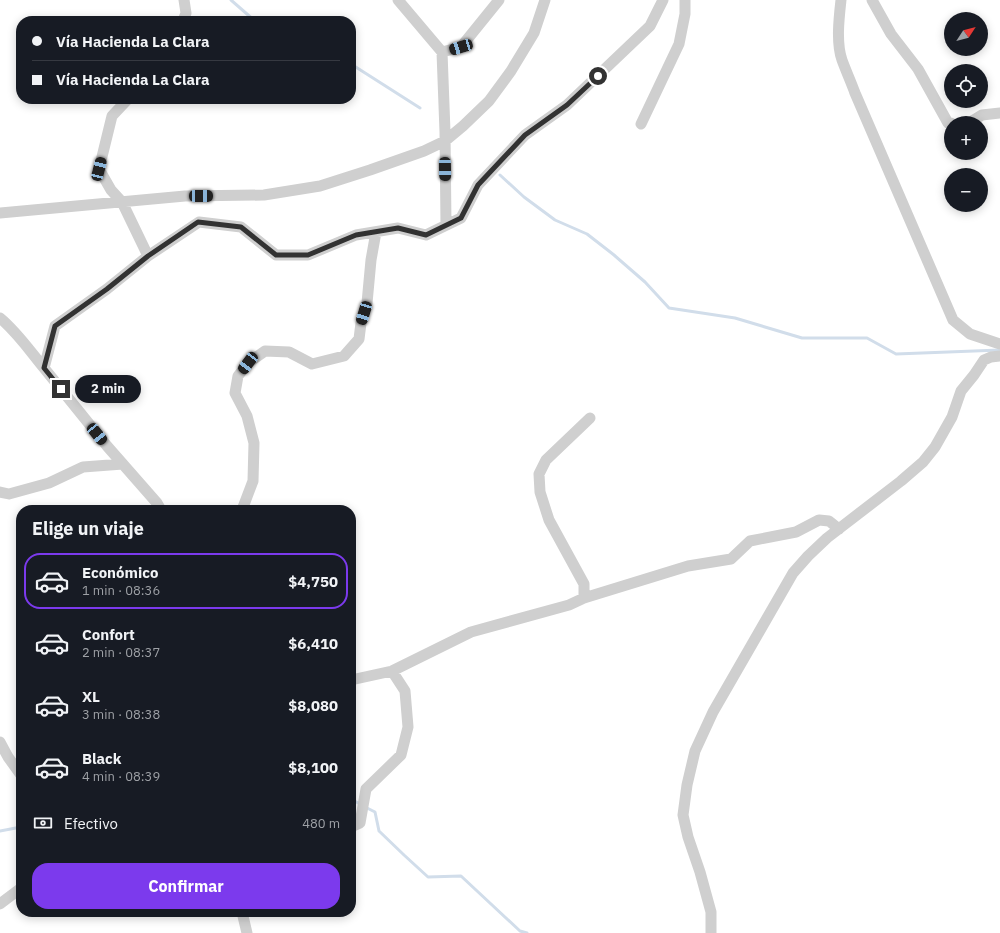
<!DOCTYPE html>
<html lang="es">
<meta charset="utf-8">
<style>
:root{--surface:#171b24;--page:#242831;--text:#f1f3f6;--muted:#9ea1a6;--line:#363941;--accent:#7c3aed}
body{margin:0;font-family:"IBM Plex Sans",sans-serif;background:var(--page);color:var(--text);height:100vh;display:flex;flex-direction:column;font-size:15px;white-space:nowrap}
*{box-sizing:border-box;margin:0}
p{font-size:13px;color:var(--muted)}
.icon{flex:none;width:22px;height:22px;fill:none;stroke:currentColor;stroke-width:2;stroke-linecap:round;stroke-linejoin:round}
.map{position:relative;flex:1;overflow:hidden}
.drawer{position:absolute;left:16px;top:505px;width:340px;height:412px;display:flex;flex-direction:column;background:var(--surface);border-radius:16px;box-shadow:0 2px 10px #0003}
.drawer>*{flex:none}
.guide{position:absolute;left:16px;top:16px;width:340px;height:88px;border-radius:16px;box-shadow:0 2px 10px #0003;display:grid;align-content:center;height:88px;padding:0 16px;background:var(--surface)}
.needle{width:26px;rotate:54deg}
.tools{position:absolute;left:944px;top:12px;display:grid;gap:8px}
.tools a{display:grid;place-items:center;width:44px;height:44px;border-radius:50%;background:var(--surface);box-shadow:0 2px 10px #0003;font-size:20px}
.end{position:absolute;width:18px;height:18px;margin:-9px;border:5px solid #323232;background:#fff;box-shadow:0 0 0 2px #fff}
.from{border-radius:50%}
.bubble{position:absolute;height:28px;border-radius:14px;background:var(--surface);box-shadow:0 2px 10px #0003;font-size:13px;font-weight:800;line-height:28px;text-align:center}
.car{position:absolute;width:12px;height:24px;margin:-12px -6px;border-radius:5px;box-shadow:0 0 3px 1px #0007;background:linear-gradient(#222 24%,#8ab4d8 0 40%,#222 0 76%,#8ab4d8 0 86%,#222 0)}
.guide b{display:flex;align-items:center;gap:14px;height:38px;font-size:15px}
.guide b+b{border-top:1px solid var(--line)}
.guide i{width:10px;height:10px;background:var(--text)}
ul{padding:0;list-style:none}
li{display:flex;align-items:center;gap:12px;height:56px;margin:0 8px 6px;padding:0 8px;border:2px solid transparent;border-radius:16px}
li div{flex:1}
li b{display:block;font-size:15px}
li em{font-style:normal;font-weight:800}
li.current{border-color:var(--accent)}
li>.icon{width:36px;height:36px;stroke-width:1.5}
h2{padding:0 16px;font-size:18px;line-height:48px}
.pay{display:flex;align-items:center;gap:10px;height:44px;padding:0 16px;font-size:15px}
.pay p{margin-inline-start:auto}
.primary-button{display:flex;gap:8px;margin-top:auto;padding:8px 16px}
.primary-button a{flex:1;height:46px;border-radius:16px;background:var(--accent);color:#fff;font-size:16px;font-weight:800;line-height:46px;text-align:center}
.map>svg:first-child{display:block}
</style>
<div class="map">
<svg width="1000" height="933" viewBox="0 0 1000 933">
<rect width="100%" height="100%" fill="#fff"/>
<g fill="none" stroke-linecap="round" stroke-linejoin="round">
<!-- stream -->
<path stroke="#d1ddea" stroke-width="3" d="M231,0L255,21
M351,64L420,108
M500,175L524,197L555,220L587,234L614,255L645,282L669,308L735,318L802,338H867L896,354L1000,350
M351,799L360,804
M365,807L375,812L379,831L404,855L428,877L461,876L520,931L527,933
M0,831L21,827"/>
<!-- minor -->
<path stroke="#cfcfcf" stroke-width="11" d="M398,0L442,52L445,132L446,225
M841,0C839,18 836,43 842,60C846,71 851,82 855,93L953,320L970,334L1000,344
M872,0L891,34L918,69L948,123H951
M183,21L186,13L184,0
M442,52L461,47L499,0
M128,99L112,116L99,169L111,190L122,202L148,256
M969,123L982,115L1000,113
M641,124L679,44L685,14V0
M0,213L185,196L264,195L320,186L370,170L424,151L445,141L463,126L489,101L511,71L534,33L545,0
M0,318C17,332 30,351 44,368
M0,492L9,494L49,483L83,467L123,464
M161,510L157,503L107,446L44,368L55,326L107,289L148,256L199,222L241,227L276,255H308L356,235L398,228L426,235L461,218L478,185L525,135L567,105L650,26L663,0
M242,510L253,481L254,443L247,416L235,393L238,376L248,363L265,351L289,352L312,364L344,356L359,339L361,323L367,303L371,260L376,232
M584,598V584L549,520L540,492L539,474L546,460L590,418
M351,680L392,671L471,632L569,605L584,598L688,566L731,559L750,541L796,532L819,520L829,521L839,529
M0,742L8,757L21,775
M351,827L360,823L366,789L401,755L408,727L405,691L392,671
M0,904L21,888
M242,912L247,933
M711,933V912L700,872L688,837L683,815L687,785L695,751L713,712L793,573L808,556L827,538L901,481L923,462L935,447L952,417L961,391L974,375L984,360L991,357L1000,356"/>
</g>
<g fill="none" stroke-linecap="round" stroke-linejoin="round">
<!-- route -->
<path stroke="#323232" stroke-width="5" d="M61,389L44,368L55,326L107,289L148,256L198,222L241,227L276,255H308L356,235L398,228L426,235L461,218L478,185L525,135L567,105L598,76"/>
</g>
</svg>
<div class="tools">
<a><svg class="needle" viewBox="-14 -14 28 28"><path d="M0-13l5 13h-10z" fill="#e53935"/><path d="M0 13l5-13h-10z" fill="#9ea1a6"/></svg></a>
<a><svg class="icon" aria-label="locate" viewBox="0 0 24 24"><circle cx="12" cy="12" r="6"/><path d="M12 2v4M12 18v4M2 12h4M18 12h4"/></svg></a>
<a>+</a>
<a>−</a>
</div>
<i class="end from" style="left:598px;top:76px"></i>
<i class="end" style="left:61px;top:389px"></i>
<div class="bubble" style="left:75px;top:375px;width:66px">2 min</div>
<i class="car" style="left:461px;top:47px;rotate:253deg"></i>
<i class="car" style="left:99px;top:169px;rotate:14deg"></i>
<i class="car" style="left:445px;top:169px;rotate:179deg"></i>
<i class="car" style="left:201px;top:196px;rotate:90deg"></i>
<i class="car" style="left:364px;top:313px;rotate:197deg"></i>
<i class="car" style="left:248px;top:363px;rotate:217deg"></i>
<i class="car" style="left:97px;top:434px;rotate:141deg"></i>
<div class="guide">
<b><i class="from"></i>Vía Hacienda La Clara</b>
<b><i></i>Vía Hacienda La Clara</b>
</div>
<section class="drawer">
<h2>Elige un viaje</h2>
<ul>
<li class="current"><svg class="icon" aria-label="car" viewBox="0 0 24 24"><path d="M5 17H2v-5l4-1 3-4h7l3 4 3 1v5h-3M9 17h6M6 11h13"/><circle cx="7" cy="17" r="2"/><circle cx="17" cy="17" r="2"/></svg><div><b>Económico</b><p>1 min · 08:36</p></div><em>$4,750</em></li>
<li><svg class="icon" aria-label="car" viewBox="0 0 24 24"><path d="M5 17H2v-5l4-1 3-4h7l3 4 3 1v5h-3M9 17h6M6 11h13"/><circle cx="7" cy="17" r="2"/><circle cx="17" cy="17" r="2"/></svg><div><b>Confort</b><p>2 min · 08:37</p></div><em>$6,410</em></li>
<li><svg class="icon" aria-label="car" viewBox="0 0 24 24"><path d="M5 17H2v-5l4-1 3-4h7l3 4 3 1v5h-3M9 17h6M6 11h13"/><circle cx="7" cy="17" r="2"/><circle cx="17" cy="17" r="2"/></svg><div><b>XL</b><p>3 min · 08:38</p></div><em>$8,080</em></li>
<li><svg class="icon" aria-label="car" viewBox="0 0 24 24"><path d="M5 17H2v-5l4-1 3-4h7l3 4 3 1v5h-3M9 17h6M6 11h13"/><circle cx="7" cy="17" r="2"/><circle cx="17" cy="17" r="2"/></svg><div><b>Black</b><p>4 min · 08:39</p></div><em>$8,100</em></li>
</ul>
<div class="pay"><svg class="icon" aria-label="cash" viewBox="0 0 24 24"><path d="M3 7h18v10H3z"/><circle cx="12" cy="12" r="2"/></svg>Efectivo<p>480 m</p></div>
<div class="primary-button"><a>Confirmar</a></div>
</section>
</div>
